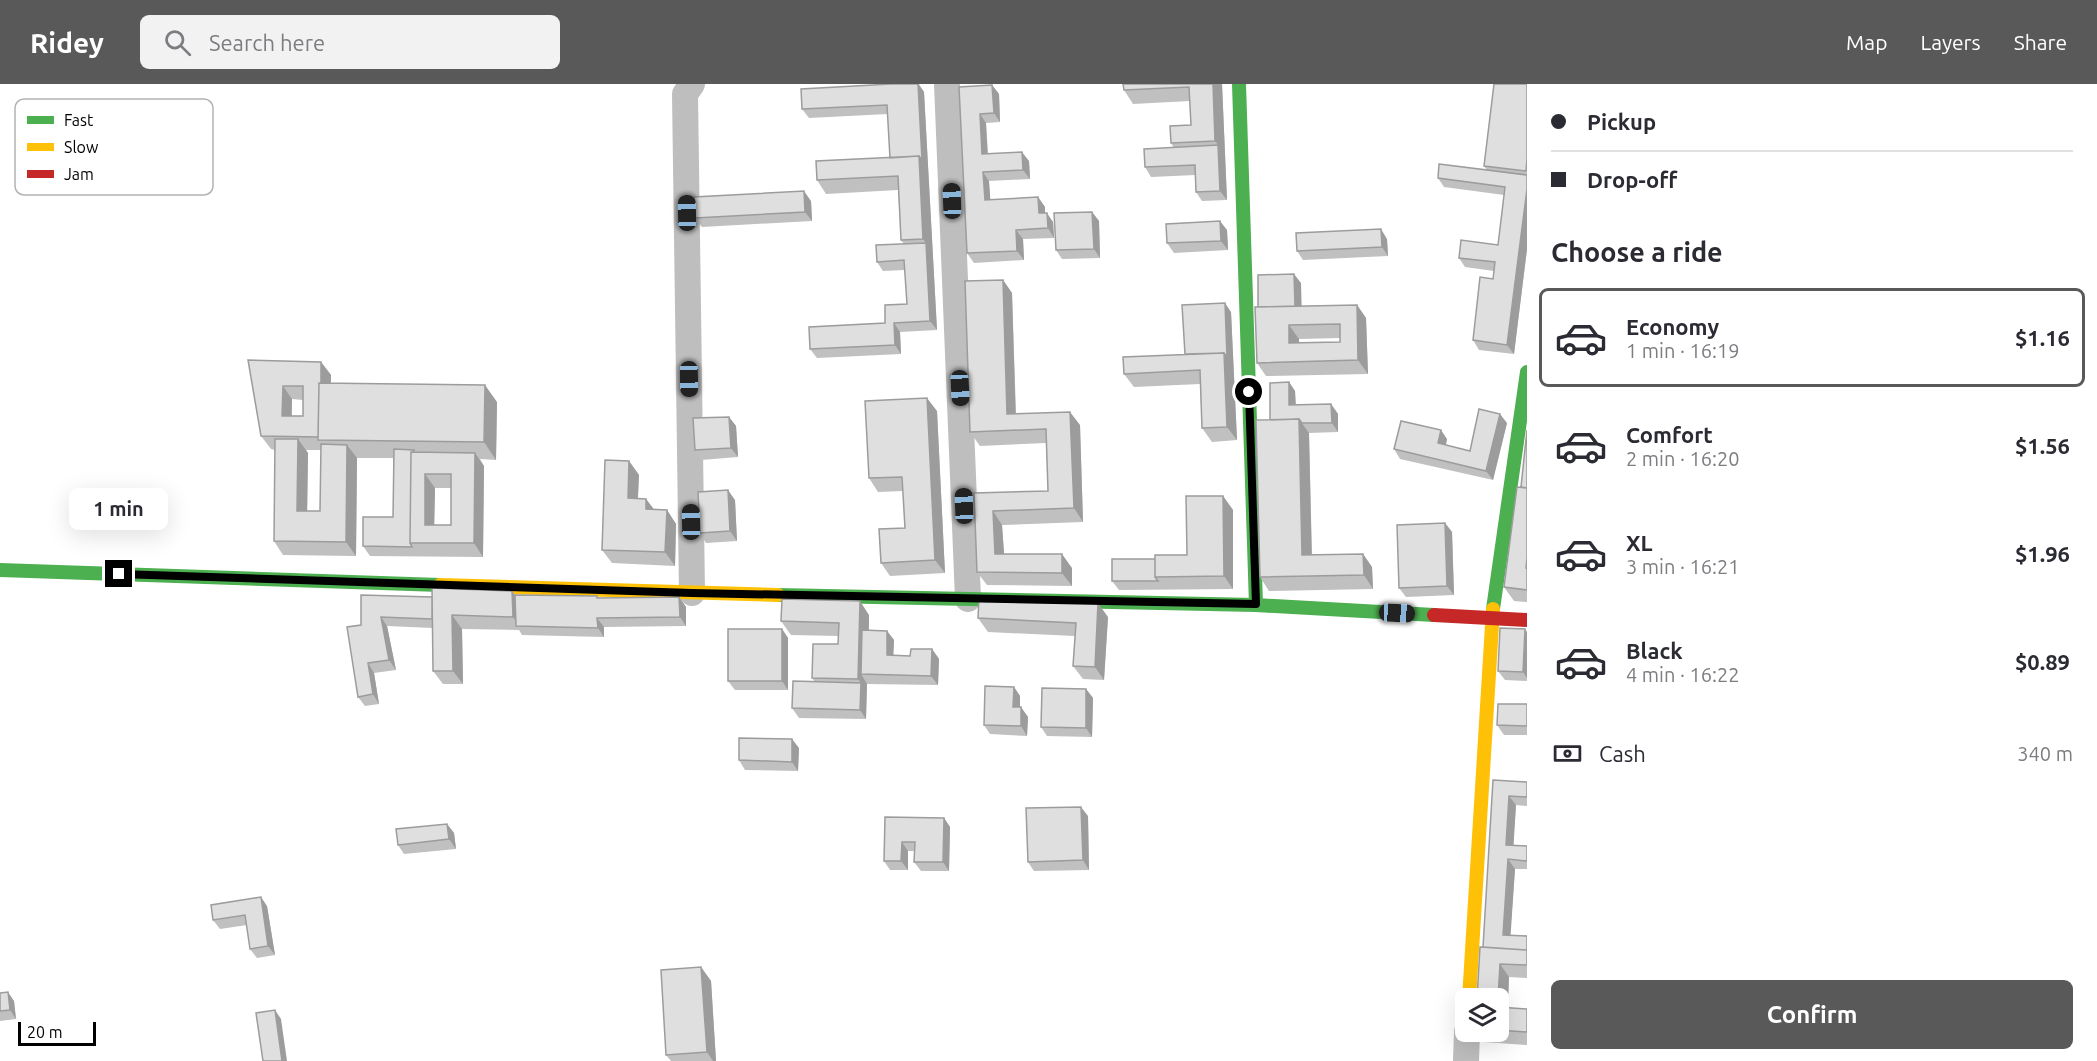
<!DOCTYPE html>
<meta charset="utf-8">
<style>
:root{--surface:#fff;--page:#f2f2f3;--text:#2b2b33;--muted:#7c7c81;--line:#e1e1e2;--accent:#595959}
body{margin:0;font-family:Ubuntu,sans-serif;background:var(--page);color:var(--text);height:100vh;display:flex;flex-direction:column;font-size:22px;white-space:nowrap}
*{box-sizing:border-box;margin:0}
p{font-size:20px;color:var(--muted)}
.icon{flex:none;width:33px;height:33px;fill:none;stroke:currentColor;stroke-width:2;stroke-linecap:round;stroke-linejoin:round}
.map{position:relative;flex:1;overflow:hidden}
.details{display:flex;flex-direction:column;background:var(--surface);width:570px}
.details>*{flex:none}
.guide{display:grid;align-content:center;height:132px;padding:0 24px;background:var(--surface)}
.controls{position:absolute;left:1455px;top:904px;display:grid;gap:12px}
.controls a{display:grid;place-items:center;width:54px;height:54px;border-radius:9px;background:var(--surface);box-shadow:0 6px 24px #0002;font-size:30px}
.scale{position:absolute;left:18px;bottom:15px;width:78px;box-sizing:border-box;padding-left:6px;border:3px solid #000;border-top:0;font-size:16px;line-height:21px;white-space:nowrap;color:#000;-webkit-text-stroke:4px #fff;paint-order:stroke}
.end{position:absolute;width:27px;height:27px;margin:-14px;border:8px solid #000;background:#fff;box-shadow:0 0 0 3px #fff}
.from{border-radius:50%}
.bubble{position:absolute;height:42px;border-radius:9px;background:var(--surface);box-shadow:0 6px 24px #0002;font-size:20px;font-weight:700;line-height:42px;text-align:center}
.car{position:absolute;width:18px;height:36px;margin:-18px -9px;border-radius:8px;box-shadow:0 0 4px 2px #0007;background:linear-gradient(#222 24%,#8ab4d8 0 40%,#222 0 76%,#8ab4d8 0 86%,#222 0)}
.guide b{display:flex;align-items:center;gap:21px;height:57px;font-size:22px}
.guide b+b{border-top:2px solid var(--line)}
.guide i{width:15px;height:15px;background:var(--text)}
ul{padding:0;list-style:none}
li{display:flex;align-items:center;gap:18px;height:99px;margin:0 12px 9px;padding:0 12px;border:3px solid transparent;border-radius:9px}
li div{flex:1}
li b{display:block;font-size:22px}
li em{font-style:normal;font-weight:700}
li.active{border-color:var(--accent)}
li>.icon{width:54px;height:54px;stroke-width:1.5}
h2{padding:0 24px;font-size:27px;line-height:72px}
.pay{display:flex;align-items:center;gap:15px;height:66px;padding:0 24px;font-size:22px}
.pay p{margin-inline-start:auto}
.primary-button{display:flex;gap:12px;margin-top:auto;padding:12px 24px}
.primary-button a{flex:1;height:69px;border-radius:9px;background:var(--accent);color:#fff;font-size:24px;font-weight:700;line-height:69px;text-align:center}
header{display:flex;align-items:center;gap:36px;box-sizing:border-box;height:84px;padding:0 30px;background:var(--accent);color:#fff}
header strong{font-size:28px}
nav{display:flex;gap:33px;margin-inline-start:auto;font-size:21px}
.search{width:420px;height:54px;background:var(--page);display:flex;align-items:center;gap:15px;box-sizing:border-box;padding:0 21px;border-radius:9px;color:var(--muted);font-size:22px}
main{display:flex;flex:1;min-height:0}
.map>svg:first-child{display:block}
</style>
<header>
<strong>Ridey</strong>
<div class="search"><svg class="icon" aria-label="search" viewBox="0 0 24 24"><circle cx="10" cy="10" r="6"/><path d="M15 15l6 6"/></svg>Search here</div>
<nav><a>Map</a><a>Layers</a><a>Share</a></nav>
</header>
<main>
<div class="map">
<svg width="1527" height="977" viewBox="0 0 1527 977">
<rect width="100%" height="100%" fill="#fff"/>
<g fill="none" stroke-linecap="round" stroke-linejoin="round">
<!-- street -->
<path stroke="#bebebe" stroke-width="26" d="M947,0L968,515
M692,509L685,10L692,0
M1466,977L1467,948"/>
<!-- fast -->
<path stroke="#4caf50" stroke-width="14" d="M1239,0L1256,521
M0,486L440,501
M778,511L1256,521L1434,531
M1493,525L1527,288"/>
<!-- slow -->
<path stroke="#ffc107" stroke-width="14" d="M440,501L778,511
M1469,915L1493,525"/>
<!-- jam -->
<path stroke="#c62828" stroke-width="14" d="M1434,531L1527,536"/>
</g>
<!-- wall -->
<path fill="#c0c0c0" fill-rule="evenodd" d="M891,0H919L924,8L937,246L900,248L901,270L817,274L810,265L885,239L907,220L905,186L883,187L877,178L904,160L901,156L898,106L826,110L817,96L890,74L888,30L809,34L802,25Z
M1222,0L1227,116L1202,117L1196,108L1195,91L1151,93L1145,83L1174,64L1171,59L1191,41L1190,17L1133,20L1124,6Z
M1527,0V165L1514,270L1479,266L1473,256L1493,195L1494,187L1465,183L1459,174L1498,161L1504,111L1444,103L1438,94L1487,86L1484,82Z
M992,1L999,10L1000,38L986,39L988,69L1029,77L1030,95L989,97L990,116L1038,113L1045,123V129L1053,138L1054,154L1023,155L1024,176L974,179L967,169L959,3Z
M811,117L812,137L702,143L695,134Z
M1092,128L1099,137L1100,174L1062,175L1056,166Z
M1227,146L1228,166L1174,169L1167,159Z
M1387,155L1388,172L1303,176L1297,167Z
M1003,196L1012,209L1016,329L1080,341L1083,438L1002,441L1004,470L1072,484V502L987,501L977,488L974,409L1048,407L1046,359L980,362L970,348Z
M1301,199V222L1357,221L1366,234L1368,290L1266,292L1257,279L1258,223ZM1340,254V258L1299,259V255Z
M1231,228L1237,356L1212,358L1202,344L1200,300L1134,303L1124,290L1185,270Z
M248,276L321,278L331,291V299L497,318L496,376L480,375L484,382L483,473L370,472L363,462L393,433V374H357L356,472L283,471L274,457L275,366L271,365L261,352ZM292,315L303,316V332H292ZM306,366H321L320,427H307L308,369ZM435,404H451V441H434Z
M1289,298L1295,307L1296,321L1331,320L1338,330V348L1309,349L1312,471L1363,470L1372,483L1373,505L1269,507L1260,493Z
M937,327L945,489L890,492L881,479L905,444L903,407L878,408L869,394Z
M729,333L736,342L738,373L701,376L695,366Z
M1507,339L1493,396L1400,375L1394,365L1447,355L1446,361L1470,367Z
M1527,346V518L1514,517L1504,503L1521,403Z
M629,377L639,391L638,415H646L654,426H667L676,440L675,482L612,479L602,466Z
M1223,412L1233,426V505L1119,506L1112,497L1155,475L1187,471Z
M735,416L737,457L706,459L700,449Z
M1445,439L1452,448L1454,511L1406,513L1399,504Z
M512,507L515,511L597,512L598,514L679,513L686,523V542L604,543V553L522,551L519,546L462,545L463,600H443L433,587V544L387,542L396,586L374,589L379,620L365,622L358,613L361,541L432,513Z
M869,531V546L887,547L894,556L893,571L910,572L932,565L939,575L938,601L867,600L866,635L799,634L792,624L815,598L812,594L838,560L839,552L791,551L781,537Z
M1108,533L1104,596L1083,595L1073,582L1075,552L988,548L978,534Z
M782,545L788,554V606H735L728,597Z
M1527,548V597L1505,596L1498,587Z
M1014,603L1020,612V623L1028,633L1027,652L990,650L984,641Z
M1086,605L1093,614L1092,653L1047,652L1041,643Z
M1527,620V651H1504L1497,641Z
M799,664L798,687L745,686L739,676Z
M1493,696L1527,698V722L1516,721L1513,761L1527,762V785H1515L1510,851L1527,852V894L1509,893L1508,924L1527,925V961L1484,958L1477,948H1498V915L1483,863Z
M1088,732L1089,786L1034,787L1028,778Z
M885,733L944,734L950,743L949,787H921L914,778L915,767H908V786H890L884,777Z
M447,740L454,749L456,765L404,770L398,761Z
M267,822L275,871L257,874L250,865L247,841L220,845L213,836Z
M701,883L711,897L716,977H671L666,971Z
M0,909L14,917L16,935L0,937Z"/>
<!-- shaded-wall -->
<path fill="#9c9c9c" d="M918,0L924,8L937,246L930,237L926,159L923,155L919,72Z
M1213,0H1222L1227,116L1220,107L1218,61L1215,57Z
M992,1L999,10L1000,38L994,29Z
M980,30L986,39L988,79L982,70Z
M1022,68L1029,77L1030,95L1023,86Z
M983,88L989,97L991,125L985,116Z
M1527,105V165L1514,270L1507,261Z
M804,107L811,117L812,137L805,128Z
M1038,113L1045,123V138L1039,129Z
M1092,128L1099,137L1100,174L1094,165Z
M1047,129L1053,138L1054,154L1048,144Z
M1220,137L1227,146L1228,166L1221,157Z
M1381,145L1387,155L1388,172L1382,163Z
M1016,146L1023,155L1024,176L1017,167Z
M1294,190L1301,199L1302,236L1295,227Z
M1003,196L1012,209L1016,343L1007,330Z
M1225,219L1231,228L1237,356L1227,343L1224,269Z
M1357,221L1366,234L1368,290L1358,276Z
M894,239L900,248L901,270L895,261Z
M1289,241L1299,255V273L1289,259Z
M321,278L331,291L330,356L321,353Z
M1289,298L1295,307L1296,331L1289,321Z
M485,301L497,318L496,376L484,358Z
M283,302L292,315L291,345L282,332Z
M927,314L937,327L945,489L935,476Z
M1331,320L1338,330V348L1332,339Z
M1070,328L1080,341L1083,438L1074,424Z
M1500,330L1507,339L1493,396L1486,387Z
M729,333L736,342L738,373L731,364Z
M1299,335L1309,349L1312,485L1302,471Z
M1441,346L1447,355L1444,368L1438,359Z
M298,355L308,369L307,440L297,427Z
M347,361L357,374L356,472L346,458Z
M475,369L484,382L483,473L474,459Z
M629,377L639,391L637,428L628,414Z
M425,390L435,404L434,455L425,441Z
M728,406L735,416L737,457L730,447Z
M1223,412L1233,426V505L1224,492Z
M646,415L656,428L646,425Z
M667,426L676,440L675,482L665,468Z
M993,427L1002,441L1005,483L995,470Z
M1445,439L1452,448L1454,511L1447,502Z
M1062,470L1072,484V502L1062,489Z
M1363,470L1372,483L1373,505L1364,491Z
M512,507L522,520L519,542L513,533Z
M679,513L686,523V542L680,533Z
M860,517L869,531L868,590H861L867,600L866,635L860,626L861,599L858,595Z
M1098,519L1108,533L1104,596L1095,583Z
M452,531L462,545L463,600L453,587Z
M381,533L387,542L396,586L389,576Z
M597,534L604,543V553L598,544Z
M782,545L788,554V606L782,597Z
M1525,545L1527,548V594L1523,588Z
M887,547L894,556L893,580L887,571Z
M932,565L939,575L938,601L931,592Z
M368,579L374,589L379,620L373,610Z
M1014,603L1020,612V633L1013,623Z
M1086,605L1093,614L1092,653L1086,644Z
M1021,623L1028,633L1027,652L1021,642Z
M792,655L799,664L798,687L792,678Z
M1509,712L1516,721L1513,770L1506,761Z
M1081,723L1088,732L1089,786L1083,776Z
M944,734L950,743L949,787L943,778Z
M447,740L454,749L456,765L449,755Z
M902,758L908,767V786L901,777Z
M1508,775L1515,785L1510,860L1503,851Z
M261,813L267,822L275,871L268,862Z
M1500,880L1509,893L1507,937L1498,925V915Z
M701,883L711,897L716,977H713L707,968Z
M8,908L14,917L16,935L10,926Z
M275,926L281,935L287,977H282Z"/>
<!-- building -->
<path fill="#dfdfdf" stroke="#9c9c9c" stroke-width="1.5" fill-rule="evenodd" d="M891,0H918L922,76L919,72L890,74L887,21L802,25L801,5Z
M1123,0H1213L1215,57L1171,59L1170,42L1191,41L1189,3L1124,6Z
M1494,0H1527V75L1526,87L1484,82Z
M992,1L994,29L980,30L982,70L1022,68L1023,86L983,88L985,116L1038,113L1039,129H1047L1048,144L1016,146L1017,167L967,169L959,3Z
M1218,61L1220,107L1196,108L1195,81L1145,83L1144,65Z
M919,72L923,155L901,156L898,92L817,96L816,77Z
M1439,80L1527,91V105L1507,261L1473,256L1480,193L1493,195L1495,178L1459,174L1461,156L1498,161L1505,103L1438,94Z
M804,107L805,128L695,134L694,113Z
M1092,128L1094,165L1056,166L1054,129Z
M1220,137L1221,157L1167,159L1166,140Z
M1381,145L1382,163L1297,167L1296,149Z
M926,159L930,237L894,239L895,261L810,265L809,243L885,239V221L907,220L904,176L877,178L876,161Z
M1294,190L1295,222L1258,223V191Z
M1003,196L1007,330L1070,328L1074,424L993,427L995,470H1062V489L977,488L974,409L1048,407L1046,345L970,348L965,197Z
M1225,219L1227,273L1224,269L1185,270L1182,221Z
M1357,221L1358,276L1257,279L1255,223ZM1340,240V258L1289,259V241Z
M1224,269L1227,343L1202,344L1200,286L1124,290L1123,273Z
M248,276L321,278V299H319L318,353L261,352ZM283,302H303V332H282Z
M1289,298V321L1331,320L1332,339H1302L1299,335L1270,336V299Z
M319,299L485,301L484,358L318,356Z
M927,314L935,476L881,479L879,445L905,444L902,393L869,394L865,317Z
M1479,325L1500,330L1486,387L1394,365L1401,337L1441,346L1438,359L1470,367Z
M729,333L731,364L695,366L693,334Z
M1299,335L1302,471L1363,470L1364,491L1260,493L1256,336Z
M1527,346V404L1521,403Z
M275,355H298L297,427H320L321,360L347,361L346,458L274,457Z
M394,365L414,366L413,368H411L410,459L412,463L363,462V433H393Z
M411,368L475,369L474,459H410ZM425,390H451V441H425Z
M605,376L629,377L628,414L646,415V425L667,426L665,468L602,466Z
M1517,403L1527,404V474L1526,484H1527V506L1504,503Z
M728,406L730,447L700,449L698,408Z
M1186,412H1223L1224,492L1155,493V471H1187Z
M1445,439L1447,502L1399,504L1397,441Z
M1112,475H1155V493L1158,497H1112Z
M432,504L512,507L513,533L452,531L453,587H433Z
M361,511L432,513V535L381,533L389,576L368,579L373,610L358,613L347,543L361,541Z
M515,511L597,512V514L679,513L680,533L597,534L598,544L516,542Z
M979,514L1098,519L1095,583L1073,582L1076,539L978,534Z
M782,515L860,517L858,595L812,594L813,560H838L839,539L781,537Z
M1500,544L1525,545L1523,588L1498,587Z
M728,545H782V597H728Z
M862,546L887,547V571L910,572L911,565H932L931,592L861,590Z
M793,597L861,599L860,626L792,624Z
M985,602L1014,603L1013,623H1021V642L984,641Z
M1042,604L1086,605V644L1041,643Z
M1498,620H1527V642L1497,641Z
M739,654L792,655V678L739,676Z
M1493,696L1527,698V713L1509,712L1506,761L1527,762V777L1508,775L1503,851L1527,852V866L1483,863Z
M1081,723L1083,776L1028,778L1026,724Z
M885,733L944,734L943,778H914L915,758H902L901,777H884Z
M447,740L449,755L398,761L396,745Z
M261,813L268,862L250,865L245,831L213,836L211,821Z
M1480,863L1527,866V881L1500,880L1498,915H1477Z
M701,883L707,968L666,971L661,886Z
M8,908L10,926L0,927V909Z
M1498,923L1527,925V948L1498,946Z
M275,926L282,977H263L256,929Z"/>
<g fill="none" stroke-linecap="round" stroke-linejoin="round">
<!-- route -->
<path stroke="#000" stroke-width="8" d="M119,490L692,509L1256,520L1249,308"/>
</g>
<!-- legend -->
<rect x="15" y="15" width="198" height="96" rx="9" fill="#fff" stroke="#b2b2b2" stroke-width="1.5"/>
<rect x="27" y="32" width="27" height="8" fill="#4caf50"/>
<rect x="27" y="59" width="27" height="8" fill="#ffc107"/>
<rect x="27" y="86" width="27" height="8" fill="#c62828"/>
<g font-size="16" fill="#000">
<text x="64" y="42">Fast</text>
<text x="64" y="69">Slow</text>
<text x="64" y="96">Jam</text>
</g>
</svg>
<div class="controls">
<a><svg class="icon" aria-label="layers" viewBox="0 0 24 24"><path d="M12 4l9 5-9 5-9-5zM3 14l9 5 9-5"/></svg></a>
</div>
<div class="scale">20 m</div>
<i class="end from" style="left:1249px;top:308px"></i>
<i class="end" style="left:119px;top:490px"></i>
<div class="bubble" style="left:69px;top:404px;width:99px">1 min</div>
<i class="car" style="left:952px;top:117px;rotate:358deg"></i>
<i class="car" style="left:687px;top:129px;rotate:359deg"></i>
<i class="car" style="left:689px;top:295px;rotate:179deg"></i>
<i class="car" style="left:960px;top:304px;rotate:177deg"></i>
<i class="car" style="left:964px;top:422px;rotate:358deg"></i>
<i class="car" style="left:691px;top:438px;rotate:359deg"></i>
<i class="car" style="left:1397px;top:529px;rotate:93deg"></i>
</div>
<section class="details">
<div class="guide">
<b><i class="from"></i>Pickup</b>
<b><i></i>Drop-off</b>
</div>
<h2>Choose a ride</h2>
<ul>
<li class="active"><svg class="icon" aria-label="car" viewBox="0 0 24 24"><path d="M5 17H2v-5l4-1 3-4h7l3 4 3 1v5h-3M9 17h6M6 11h13"/><circle cx="7" cy="17" r="2"/><circle cx="17" cy="17" r="2"/></svg><div><b>Economy</b><p>1 min · 16:19</p></div><em>$1.16</em></li>
<li><svg class="icon" aria-label="car" viewBox="0 0 24 24"><path d="M5 17H2v-5l4-1 3-4h7l3 4 3 1v5h-3M9 17h6M6 11h13"/><circle cx="7" cy="17" r="2"/><circle cx="17" cy="17" r="2"/></svg><div><b>Comfort</b><p>2 min · 16:20</p></div><em>$1.56</em></li>
<li><svg class="icon" aria-label="car" viewBox="0 0 24 24"><path d="M5 17H2v-5l4-1 3-4h7l3 4 3 1v5h-3M9 17h6M6 11h13"/><circle cx="7" cy="17" r="2"/><circle cx="17" cy="17" r="2"/></svg><div><b>XL</b><p>3 min · 16:21</p></div><em>$1.96</em></li>
<li><svg class="icon" aria-label="car" viewBox="0 0 24 24"><path d="M5 17H2v-5l4-1 3-4h7l3 4 3 1v5h-3M9 17h6M6 11h13"/><circle cx="7" cy="17" r="2"/><circle cx="17" cy="17" r="2"/></svg><div><b>Black</b><p>4 min · 16:22</p></div><em>$0.89</em></li>
</ul>
<div class="pay"><svg class="icon" aria-label="cash" viewBox="0 0 24 24"><path d="M3 7h18v10H3z"/><circle cx="12" cy="12" r="2"/></svg>Cash<p>340 m</p></div>
<div class="primary-button"><a>Confirm</a></div>
</section>
</main>
